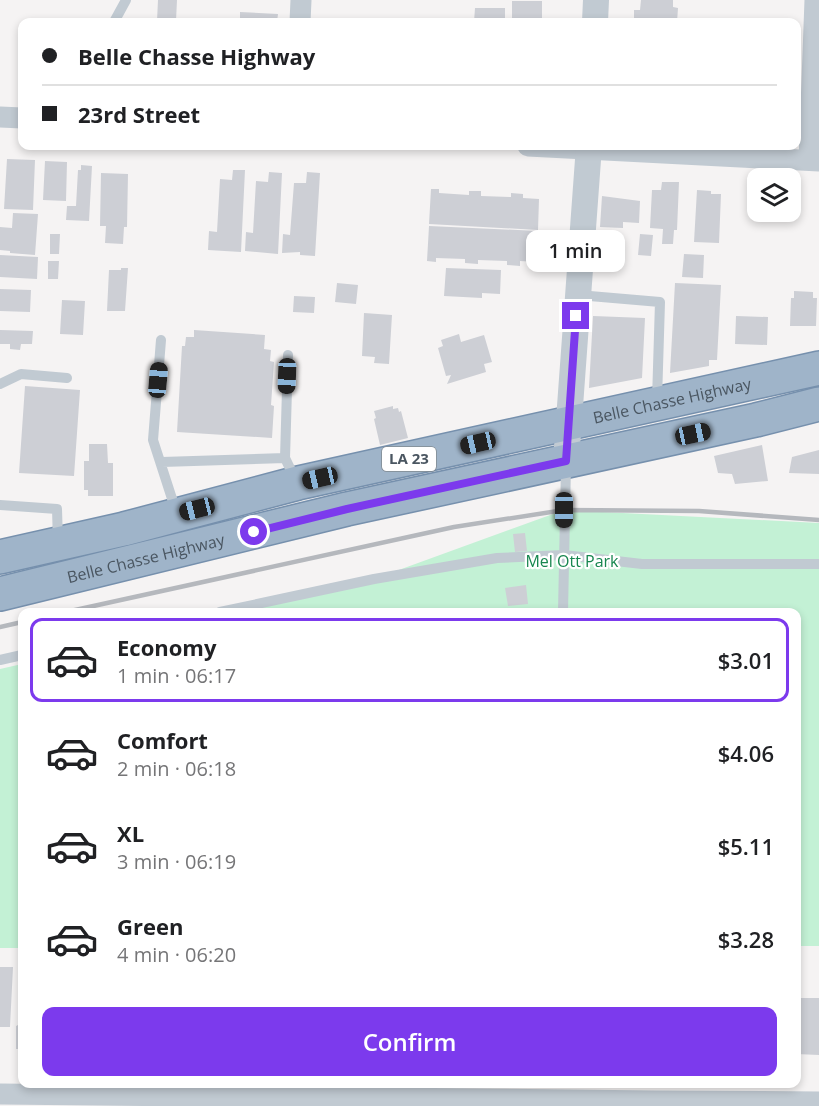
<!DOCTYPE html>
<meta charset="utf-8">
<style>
:root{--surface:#fff;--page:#f2f2f2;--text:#202124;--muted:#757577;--line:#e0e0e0;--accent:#7c3aed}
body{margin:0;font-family:"Open Sans",sans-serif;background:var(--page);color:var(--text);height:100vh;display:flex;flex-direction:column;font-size:22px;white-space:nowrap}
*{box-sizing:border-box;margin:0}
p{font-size:20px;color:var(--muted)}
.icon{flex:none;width:33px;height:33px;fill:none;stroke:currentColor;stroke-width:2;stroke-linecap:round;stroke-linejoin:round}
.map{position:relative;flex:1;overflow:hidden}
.details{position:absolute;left:18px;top:608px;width:783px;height:480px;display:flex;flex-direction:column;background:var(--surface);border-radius:12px;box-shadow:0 3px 9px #0003}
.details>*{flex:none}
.hud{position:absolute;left:18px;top:18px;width:783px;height:132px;border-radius:12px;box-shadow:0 3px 9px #0003;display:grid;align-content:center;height:132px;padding:0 24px;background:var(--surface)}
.tools{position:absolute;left:747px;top:168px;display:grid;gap:12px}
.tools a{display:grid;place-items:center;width:54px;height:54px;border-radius:12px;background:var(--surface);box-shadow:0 3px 9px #0003;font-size:30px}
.end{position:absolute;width:27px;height:27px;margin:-14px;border:8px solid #7c3aed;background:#fff;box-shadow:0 0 0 3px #fff}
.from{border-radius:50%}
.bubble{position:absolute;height:42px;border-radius:12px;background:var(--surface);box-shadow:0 3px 9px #0003;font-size:20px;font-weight:600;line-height:42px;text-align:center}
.car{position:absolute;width:18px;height:36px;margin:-18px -9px;border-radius:8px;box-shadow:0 0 4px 2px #0007;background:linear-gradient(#222 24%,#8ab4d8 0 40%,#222 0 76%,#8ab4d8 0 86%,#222 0)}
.hud b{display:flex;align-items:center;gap:21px;height:57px;font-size:22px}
.hud b+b{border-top:2px solid var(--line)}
.hud i{width:15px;height:15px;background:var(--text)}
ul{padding:10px 0 0;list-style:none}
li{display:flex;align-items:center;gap:18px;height:84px;margin:0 12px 9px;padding:0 12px;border:3px solid transparent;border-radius:12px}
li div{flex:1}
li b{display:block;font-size:22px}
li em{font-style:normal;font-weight:600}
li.active{border-color:var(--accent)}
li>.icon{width:54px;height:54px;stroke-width:1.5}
.primary-button{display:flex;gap:12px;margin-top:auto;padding:12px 24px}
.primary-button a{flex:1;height:69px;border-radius:12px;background:var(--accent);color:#fff;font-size:24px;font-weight:600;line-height:69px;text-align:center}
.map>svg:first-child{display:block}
</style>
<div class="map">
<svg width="819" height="1106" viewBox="0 0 819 1106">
<rect width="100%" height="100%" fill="#f5f3f3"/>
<!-- green -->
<path fill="#c3f1d5" d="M564,510L819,523V946H797L796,612H237L374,579Z
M22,664V948H0V669Z"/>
<!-- building -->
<path fill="#cdcfd5" d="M158,0H177L176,21H157Z
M641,0H673V7L678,8L677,22H634V10H640Z
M512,1H542V22H512Z
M475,8H505V22H474Z
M240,12L278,14L277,22H240Z
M7,159L35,160L33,210L4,209Z
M45,161L67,162L66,201L43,200Z
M81,165L92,166L89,221L66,220L67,206H76L78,170H81Z
M233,170H245L241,252L208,250L209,231L217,232L220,179L232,180Z
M269,172L282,173L278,254L245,251L246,232L253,233L256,181L268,182Z
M307,172L320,173L315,256L300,255V252L282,253L283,234L290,235L294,183H306Z
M101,173L128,174L127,227H124L123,244L105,243L106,226H100Z
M662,182H679L677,230H674L673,244H662L663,229L650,228L652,190H661Z
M431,189H439V193L469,195V191H481V196L511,197V193L523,194V198L539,199L538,230L429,224Z
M697,190L711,191V194H721L719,243L694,242Z
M602,196L640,201L639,223L623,222V228L600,227Z
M13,213L38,214L35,255L10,253V251L0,250V227L12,228Z
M429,226L538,231L536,262L520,261V266L507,265V261L478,260V264L465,263V259L436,258V262L427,261Z
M50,234H60L59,254H50Z
M640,234L653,235L651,256L638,255Z
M684,254L704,255L703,278L682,277Z
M0,255L38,257L37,279L0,277Z
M48,261H59L58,279H48Z
M121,268H128L125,311H107L109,270H121Z
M446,268L501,270L500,294L482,293V298L444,296Z
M337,283L358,285L356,304L335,302Z
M675,283L721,285L717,360H709V366L670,373Z
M0,289L31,290L30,312L0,311Z
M794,291L813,292V298H817L816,326H790L791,298H794Z
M294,296L315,297L314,313L293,312Z
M62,300L85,301L83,335L60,334Z
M364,313L392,315L389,364L374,363L375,357L362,356Z
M593,316L645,318L642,378L589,388Z
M736,316L768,317L767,345L735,344Z
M0,330L33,331L32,344H21L20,350L10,349V344H0Z
M194,330L265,335L264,349L271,350L270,361L274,362L271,405L274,406L272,438L177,432L182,346H185L186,337H194Z
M459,334L461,342L484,335L492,362L484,364L486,372L447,384L451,375L446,376L438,348L443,346L441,340Z
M25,386L80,390L74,476L19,473Z
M393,406V409L398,408L399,412L401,411L408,438L380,445L374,419L376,418L374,411Z
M89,444H107L108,463H113V496H88V490H84V461H89Z
M762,445L768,481L735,484L732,474L718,473L714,456Z
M819,450V474L789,473L792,457Z
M525,533L527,551L515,552L513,534Z
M526,585L528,604L508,606L505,588Z
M0,967H13L10,1027H0Z
M796,998H819V1055L796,1054Z
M22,1023V1049H16V1026Z"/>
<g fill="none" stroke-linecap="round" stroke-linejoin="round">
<!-- trunk casing -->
<g stroke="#7690ad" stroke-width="36">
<g id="trunk">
<path id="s1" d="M0,557L124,529L298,483L819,368"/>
<path id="s2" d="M0,594L347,509L756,420L819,404"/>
</g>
</g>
<!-- service -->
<path stroke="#c1cad2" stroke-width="10" d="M114,22L126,0
M578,295L660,302L657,400
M161,340L153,440L176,511
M288,355L285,458L296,481
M0,384L21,374L67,378
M162,462L285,458
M0,505L57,509L58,542
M220,612L374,579L497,558L564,555L642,564H819
M563,612L566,465
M0,660L22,655"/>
<!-- minor -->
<path stroke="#c1cad2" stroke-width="21" d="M300,22L301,0
M0,117L22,118
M528,146L819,161
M809,160L815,0
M0,1094C273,1099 546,1100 819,1102"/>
<!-- tertiary -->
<path stroke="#c1cad2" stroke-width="26" d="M595,22L596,0
M566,461L589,146"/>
<!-- trunk -->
<use href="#trunk" stroke="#9fb4c9" stroke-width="33"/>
<!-- rail -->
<path stroke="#b5b8bd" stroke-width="4.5" d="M66,612L454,527L564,510L699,511L819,520
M0,627L22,622"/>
</g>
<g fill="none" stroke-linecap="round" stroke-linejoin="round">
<!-- route -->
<path stroke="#7c3aed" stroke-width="8" d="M254,532L347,509L566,461L576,316"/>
</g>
<g text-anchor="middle" stroke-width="4.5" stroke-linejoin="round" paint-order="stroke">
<!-- shield labels -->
<rect fill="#fff" stroke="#808990" stroke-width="1.5" x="382" y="447" width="54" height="24" rx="4.5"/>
<g font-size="15" font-weight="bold" fill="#4a5661">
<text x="409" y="464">LA 23</text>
</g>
<!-- street labels -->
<g font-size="16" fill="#4a5661" stroke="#fff">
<text dy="6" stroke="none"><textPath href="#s1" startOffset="690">Belle Chasse Highway</textPath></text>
<text dy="6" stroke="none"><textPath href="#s2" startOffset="150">Belle Chasse Highway</textPath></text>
</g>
<!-- park labels -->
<g font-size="16" fill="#17864f" stroke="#fff">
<text x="572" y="567">Mel Ott Park</text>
</g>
</g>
</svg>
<div class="tools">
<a><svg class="icon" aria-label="layers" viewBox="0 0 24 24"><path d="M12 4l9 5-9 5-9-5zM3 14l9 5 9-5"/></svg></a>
</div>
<i class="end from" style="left:254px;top:532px"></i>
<i class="end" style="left:576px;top:316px"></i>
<div class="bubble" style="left:526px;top:230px;width:99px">1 min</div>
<i class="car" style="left:287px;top:376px;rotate:182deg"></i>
<i class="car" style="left:158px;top:380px;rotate:5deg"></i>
<i class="car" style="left:693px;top:434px;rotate:78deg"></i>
<i class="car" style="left:478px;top:443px;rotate:257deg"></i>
<i class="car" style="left:320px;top:478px;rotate:257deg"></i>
<i class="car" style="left:197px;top:509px;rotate:256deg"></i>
<i class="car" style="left:564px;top:510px;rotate:180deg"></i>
<div class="hud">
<b><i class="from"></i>Belle Chasse Highway</b>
<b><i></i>23rd Street</b>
</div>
<section class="details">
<ul>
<li class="active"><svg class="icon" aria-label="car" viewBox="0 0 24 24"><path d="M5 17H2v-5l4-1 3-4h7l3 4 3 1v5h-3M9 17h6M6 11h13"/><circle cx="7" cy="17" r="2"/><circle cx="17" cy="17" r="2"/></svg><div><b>Economy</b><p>1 min · 06:17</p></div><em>$3.01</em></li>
<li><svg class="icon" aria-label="car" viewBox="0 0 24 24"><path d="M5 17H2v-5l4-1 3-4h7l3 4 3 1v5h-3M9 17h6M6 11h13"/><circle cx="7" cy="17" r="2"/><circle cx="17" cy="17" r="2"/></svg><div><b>Comfort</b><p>2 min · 06:18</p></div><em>$4.06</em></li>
<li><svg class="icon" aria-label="car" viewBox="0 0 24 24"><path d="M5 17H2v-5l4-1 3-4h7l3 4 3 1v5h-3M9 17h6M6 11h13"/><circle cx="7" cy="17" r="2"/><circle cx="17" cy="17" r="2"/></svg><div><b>XL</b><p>3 min · 06:19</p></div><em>$5.11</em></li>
<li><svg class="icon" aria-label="car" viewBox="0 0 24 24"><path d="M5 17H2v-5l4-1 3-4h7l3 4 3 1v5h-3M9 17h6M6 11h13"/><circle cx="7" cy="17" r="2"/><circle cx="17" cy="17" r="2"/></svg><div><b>Green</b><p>4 min · 06:20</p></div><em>$3.28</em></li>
</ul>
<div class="primary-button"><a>Confirm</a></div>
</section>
</div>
